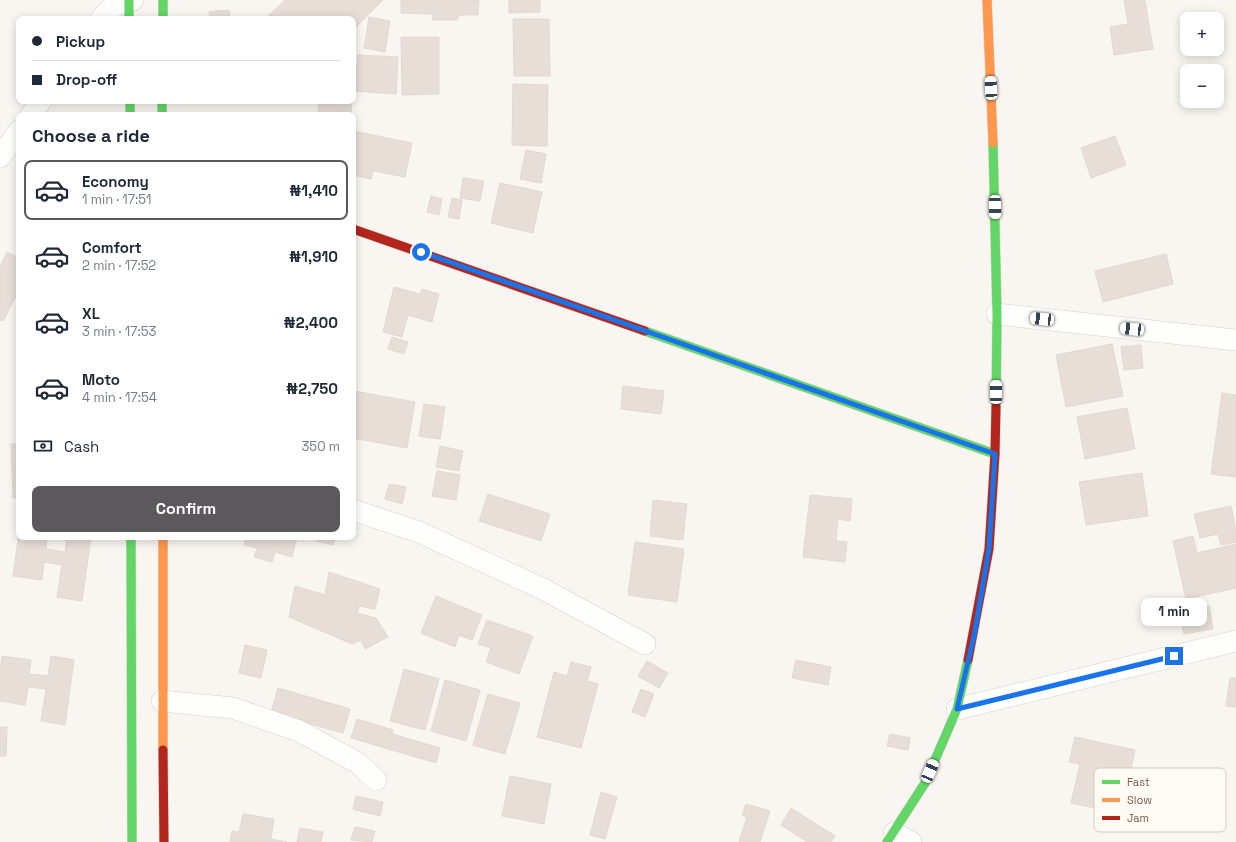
<!DOCTYPE html>
<meta charset="utf-8">
<style>
:root{--surface:#fff;--page:#f6f6f7;--text:#1f2937;--muted:#747a83;--line:#e0e1e3;--accent:#5c585b}
body{margin:0;font-family:"Space Grotesk",sans-serif;background:var(--page);color:var(--text);height:100vh;display:flex;flex-direction:column;font-size:15px;white-space:nowrap}
*{box-sizing:border-box;margin:0}
p{font-size:13px;color:var(--muted)}
.icon{flex:none;width:22px;height:22px;fill:none;stroke:currentColor;stroke-width:2;stroke-linecap:round;stroke-linejoin:round}
.map{position:relative;flex:1;overflow:hidden}
.sheet{position:absolute;left:16px;top:112px;width:340px;height:428px;display:flex;flex-direction:column;background:var(--surface);border-radius:8px;box-shadow:0 2px 10px #0003}
.sheet>*{flex:none}
.top-card{position:absolute;left:16px;top:16px;width:340px;height:88px;border-radius:8px;box-shadow:0 2px 10px #0003;display:grid;align-content:center;height:88px;padding:0 16px;background:var(--surface)}
.tools{position:absolute;left:1180px;top:12px;display:grid;gap:8px}
.tools a{display:grid;place-items:center;width:44px;height:44px;border-radius:8px;background:var(--surface);box-shadow:0 2px 10px #0003;font-size:20px}
.end{position:absolute;width:18px;height:18px;margin:-9px;border:5px solid #1a73e8;background:#fff;box-shadow:0 0 0 2px #fff}
.from{border-radius:50%}
.bubble{position:absolute;height:28px;border-radius:8px;background:var(--surface);box-shadow:0 2px 10px #0003;font-size:13px;font-weight:700;line-height:28px;text-align:center}
.car{position:absolute;width:12px;height:24px;margin:-12px -6px;border-radius:5px;box-shadow:0 0 3px 1px #0007;background:linear-gradient(#fff 24%,#345 0 40%,#fff 0 76%,#345 0 86%,#fff 0)}
.top-card b{display:flex;align-items:center;gap:14px;height:38px;font-size:15px}
.top-card b+b{border-top:1px solid var(--line)}
.top-card i{width:10px;height:10px;background:var(--text)}
ul{padding:0;list-style:none}
li{display:flex;align-items:center;gap:12px;height:60px;margin:0 8px 6px;padding:0 8px;border:2px solid transparent;border-radius:8px}
li div{flex:1}
li b{display:block;font-size:15px}
li em{font-style:normal;font-weight:700}
li.active{border-color:var(--accent)}
li>.icon{width:36px;height:36px;stroke-width:1.5}
h2{padding:0 16px;font-size:18px;line-height:48px}
.pay{display:flex;align-items:center;gap:10px;height:44px;padding:0 16px;font-size:15px}
.pay p{margin-inline-start:auto}
.primary-button{display:flex;gap:8px;margin-top:auto;padding:8px 16px}
.primary-button a{flex:1;height:46px;border-radius:8px;background:var(--accent);color:#fff;font-size:16px;font-weight:700;line-height:46px;text-align:center}
.map>svg:first-child{display:block}
</style>
<div class="map">
<svg width="1236" height="842" viewBox="0 0 1236 842">
<rect width="100%" height="100%" fill="#f9f5f0"/>
<!-- building -->
<path fill="#e6ded7" stroke="#e2d8d2" d="M285,0H383L353,30V19H265Z
M401,0H479L478,15H458V20H432L433,14L401,13Z
M509,0H540V12L509,13Z
M1124,0H1145L1153,49L1114,55L1110,27L1128,24Z
M229,10L230,19H210L209,12Z
M369,17L390,21L385,52L364,48Z
M513,19H549L550,76H514Z
M401,37H439V94L402,95Z
M358,55L398,57L396,94L353,91V66H357Z
M513,84L548,85L547,146L512,145Z
M319,101H352L351,115H318Z
M353,131L412,143L405,177L373,171L371,179L353,175Z
M1115,136L1126,165L1091,178L1081,148Z
M526,150L546,154L541,183L520,179Z
M463,178L484,181L480,201L460,198Z
M500,183L542,192L533,233L491,223Z
M431,196L442,199L439,215L427,212Z
M452,198L462,200L459,219L448,217Z
M7,252L19,258V290L3,321L0,320V267Z
M1166,254L1173,284L1103,302L1095,271Z
M394,287L420,294L422,289L439,294L432,322L408,315L402,337L383,332Z
M392,337L408,342L404,354L388,349Z
M1112,344L1123,396L1066,407L1056,355Z
M1141,345L1143,368L1124,370L1121,347Z
M623,386L664,391L661,414L621,409Z
M354,391L415,402L407,448L353,438L356,420L353,419Z
M1222,393L1236,395V477L1211,474Z
M424,404L445,407L440,439L419,436Z
M1127,408L1135,449L1085,459L1077,417Z
M11,444H19V497L13,498Z
M440,446L463,451L459,471L436,467Z
M437,471L460,475L456,500L432,496Z
M1142,473L1148,516L1086,525L1079,482Z
M389,484L406,487L402,504L385,499Z
M488,494L550,514L541,541L479,521Z
M810,495L852,499L850,521L838,519L836,541L847,542L845,562L803,557Z
M653,500L687,504L683,540L650,536Z
M1231,506L1236,530V542L1221,545L1218,534L1200,538L1194,514Z
M19,532V537H47L46,549L65,552L67,537H91L82,601L57,597L62,565L44,562L42,580L13,576Z
M1193,536L1197,553L1236,544V588L1186,599L1173,541Z
M246,537H297L292,557L275,552L272,562L254,557L257,548L244,545Z
M318,537H335L333,545L317,541Z
M635,542L684,549L677,602L628,595Z
M329,572L380,589L375,609L359,606L357,613L376,618L388,637L365,649L361,640L352,644L289,617L295,586L325,595Z
M436,596L482,615L472,640L459,635L455,647L421,633Z
M1209,606L1213,629L1184,634L1179,612Z
M487,620L533,636L519,674L486,662L491,648L478,644Z
M245,645L267,650L261,678L239,673Z
M2,656L31,660L29,674L48,676L51,656L74,660L65,725L41,721L46,689L28,687L25,705L0,701V672Z
M796,660L831,667L828,685L792,678Z
M647,661L668,673L659,688L638,676Z
M571,662L591,667L587,681L598,684L581,748L537,737L554,672L567,676Z
M404,669L439,679L425,730L390,721Z
M1230,678H1236V707L1226,706Z
M445,680L480,690L466,741L431,731Z
M278,688L350,709L343,733L271,713Z
M641,689L654,694L645,717L632,712Z
M488,694L520,703L505,754L473,745Z
M357,719L393,730L392,734L440,748L436,763L351,738Z
M0,727H7L6,756H0Z
M890,734L910,738L908,750L887,746Z
M1075,737L1135,750L1131,768L1143,770L1134,816L1071,803L1080,764L1069,762Z
M510,776L551,784L544,824L502,816Z
M601,792L617,797L605,839L590,835Z
M356,796L383,802L380,816L353,809Z
M746,804L770,811L760,842H739L747,817L742,815Z
M791,808L835,836L831,842H807L781,825Z
M243,814L274,819L271,839L287,842H230L232,831L239,832Z
M355,827L375,831L372,842L351,840Z
M300,828L323,832L321,842H297Z"/>
<g fill="none" stroke-linecap="round" stroke-linejoin="round">
<!-- street casing -->
<g stroke="#d7d1cb" stroke-width="22">
<path id="street" d="M101,19C108,9 120,1 133,0
M31,115L41,101
M0,157L19,131
M997,314L1236,340
M353,510L419,532L541,588L645,644
M162,701L233,708L299,731L358,763L376,780
M957,709L1236,641
M894,833L911,842"/>
</g>
<!-- fast casing -->
<g stroke="#d9d2cb" stroke-width="10">
<path id="fast" d="M129,0V19
M163,0V19
M130,101V115
M162,101V115
M993,143L997,314L996,407
M645,331L995,454
M131,537L132,842
M887,842L925,783L957,709L968,660"/>
</g>
<!-- slow casing -->
<g stroke="#d9d2cb" stroke-width="10">
<path id="slow" d="M987,0L993,143
M163,750V537"/>
</g>
<!-- jam casing -->
<g stroke="#d9d2cb" stroke-width="10">
<path id="jam" d="M353,229L645,331
M968,660L989,549L995,454L996,407
M163,750L164,842"/>
</g>
<!-- street -->
<use href="#street" stroke="#fefefd" stroke-width="21"/>
<!-- fast -->
<use href="#fast" stroke="#63d668" stroke-width="9"/>
<!-- slow -->
<use href="#slow" stroke="#ff974d" stroke-width="9"/>
<!-- jam -->
<use href="#jam" stroke="#b3261e" stroke-width="9"/>
</g>
<g fill="none" stroke-linecap="round" stroke-linejoin="round">
<!-- route -->
<path stroke="#1a73e8" stroke-width="5" d="M421,252L995,454L989,549L974,636L957,709L1174,656"/>
</g>
<!-- legend -->
<rect x="1094" y="768" width="132" height="64" rx="6" fill="#fffaf3" stroke="#d7cbc1" stroke-width="1"/>
<rect x="1102" y="780" width="18" height="4" fill="#63d668"/>
<rect x="1102" y="798" width="18" height="4" fill="#ff974d"/>
<rect x="1102" y="816" width="18" height="4" fill="#b3261e"/>
<g font-size="11" fill="#7a5c4d">
<text x="1127" y="786">Fast</text>
<text x="1127" y="804">Slow</text>
<text x="1127" y="822">Jam</text>
</g>
</svg>
<div class="tools">
<a>+</a>
<a>−</a>
</div>
<i class="end from" style="left:421px;top:252px"></i>
<i class="end" style="left:1174px;top:656px"></i>
<div class="bubble" style="left:1141px;top:598px;width:66px">1 min</div>
<i class="car" style="left:991px;top:88px;rotate:357deg"></i>
<i class="car" style="left:995px;top:207px;rotate:179deg"></i>
<i class="car" style="left:1042px;top:319px;rotate:276deg"></i>
<i class="car" style="left:1132px;top:329px;rotate:276deg"></i>
<i class="car" style="left:996px;top:392px;rotate:0deg"></i>
<i class="car" style="left:930px;top:771px;rotate:23deg"></i>
<div class="top-card">
<b><i class="from"></i>Pickup</b>
<b><i></i>Drop-off</b>
</div>
<section class="sheet">
<h2>Choose a ride</h2>
<ul>
<li class="active"><svg class="icon" aria-label="car" viewBox="0 0 24 24"><path d="M5 17H2v-5l4-1 3-4h7l3 4 3 1v5h-3M9 17h6M6 11h13"/><circle cx="7" cy="17" r="2"/><circle cx="17" cy="17" r="2"/></svg><div><b>Economy</b><p>1 min · 17:51</p></div><em>₦1,410</em></li>
<li><svg class="icon" aria-label="car" viewBox="0 0 24 24"><path d="M5 17H2v-5l4-1 3-4h7l3 4 3 1v5h-3M9 17h6M6 11h13"/><circle cx="7" cy="17" r="2"/><circle cx="17" cy="17" r="2"/></svg><div><b>Comfort</b><p>2 min · 17:52</p></div><em>₦1,910</em></li>
<li><svg class="icon" aria-label="car" viewBox="0 0 24 24"><path d="M5 17H2v-5l4-1 3-4h7l3 4 3 1v5h-3M9 17h6M6 11h13"/><circle cx="7" cy="17" r="2"/><circle cx="17" cy="17" r="2"/></svg><div><b>XL</b><p>3 min · 17:53</p></div><em>₦2,400</em></li>
<li><svg class="icon" aria-label="car" viewBox="0 0 24 24"><path d="M5 17H2v-5l4-1 3-4h7l3 4 3 1v5h-3M9 17h6M6 11h13"/><circle cx="7" cy="17" r="2"/><circle cx="17" cy="17" r="2"/></svg><div><b>Moto</b><p>4 min · 17:54</p></div><em>₦2,750</em></li>
</ul>
<div class="pay"><svg class="icon" aria-label="cash" viewBox="0 0 24 24"><path d="M3 7h18v10H3z"/><circle cx="12" cy="12" r="2"/></svg>Cash<p>350 m</p></div>
<div class="primary-button"><a>Confirm</a></div>
</section>
</div>
